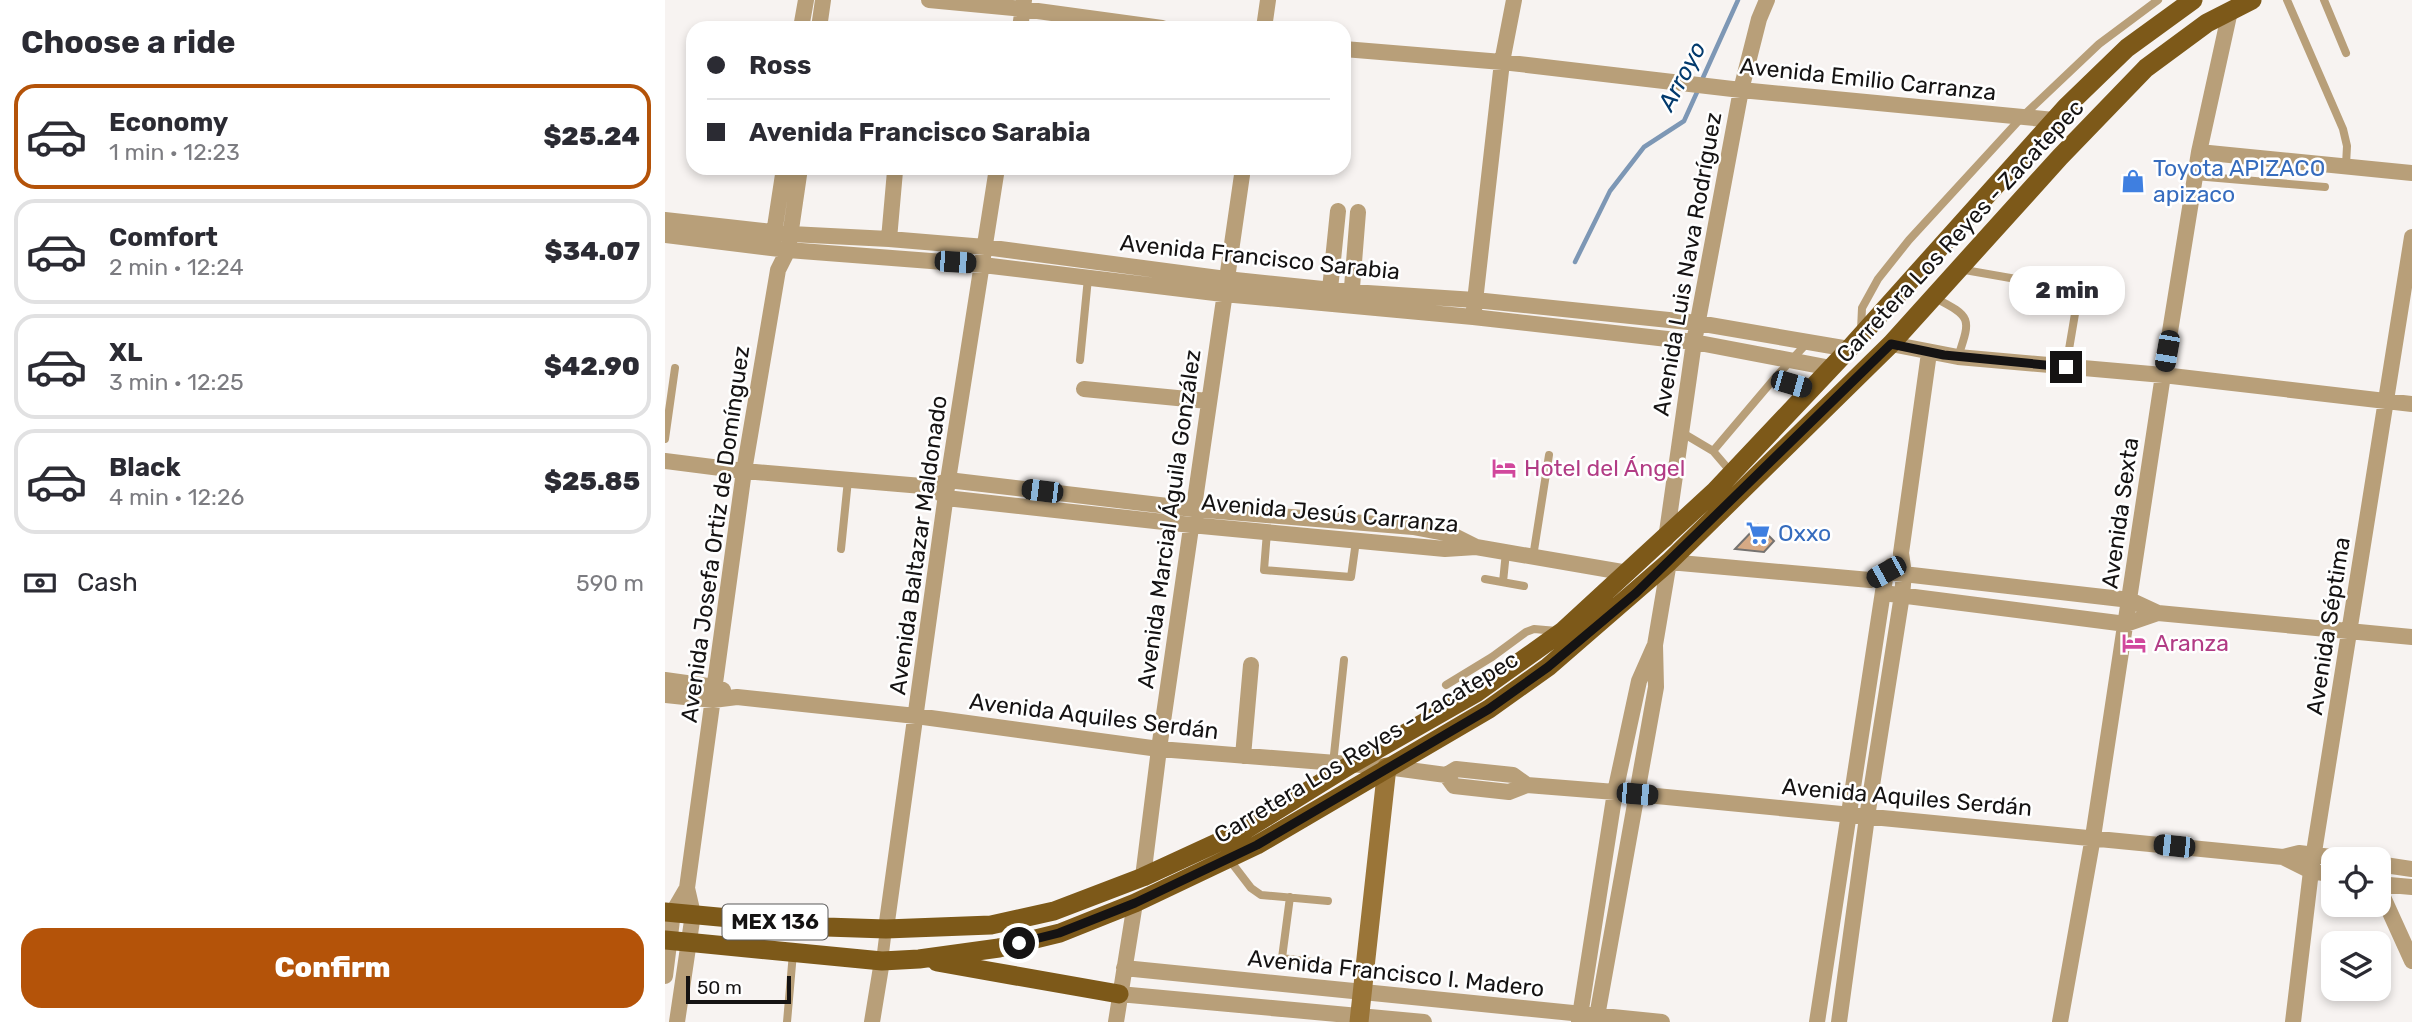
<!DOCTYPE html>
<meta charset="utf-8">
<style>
:root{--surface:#fff;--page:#f2f2f3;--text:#2b2b33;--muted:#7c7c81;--line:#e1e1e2;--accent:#b45309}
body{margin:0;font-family:Rubik,sans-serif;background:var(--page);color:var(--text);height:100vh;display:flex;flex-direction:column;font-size:26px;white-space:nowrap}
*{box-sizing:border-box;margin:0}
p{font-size:23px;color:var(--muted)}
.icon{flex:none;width:38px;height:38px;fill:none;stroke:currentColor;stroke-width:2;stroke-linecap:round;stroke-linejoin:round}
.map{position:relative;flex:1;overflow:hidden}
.side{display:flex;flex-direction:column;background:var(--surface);width:665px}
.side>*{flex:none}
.hud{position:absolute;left:21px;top:21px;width:665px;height:154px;border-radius:21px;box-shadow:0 4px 10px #0003;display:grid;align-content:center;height:154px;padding:0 21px;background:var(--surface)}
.buttons{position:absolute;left:1656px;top:847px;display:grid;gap:14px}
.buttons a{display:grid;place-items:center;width:70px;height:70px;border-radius:14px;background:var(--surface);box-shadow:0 4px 10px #0003;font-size:35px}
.scale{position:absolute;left:21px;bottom:18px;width:105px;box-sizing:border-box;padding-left:7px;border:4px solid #151313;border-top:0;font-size:19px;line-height:24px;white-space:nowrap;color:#151313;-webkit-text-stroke:5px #fff;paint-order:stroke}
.end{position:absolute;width:32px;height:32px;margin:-16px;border:9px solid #151313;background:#fff;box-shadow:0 0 0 4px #fff}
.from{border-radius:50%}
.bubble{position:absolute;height:49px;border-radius:21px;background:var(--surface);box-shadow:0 4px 10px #0003;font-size:23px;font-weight:800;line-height:49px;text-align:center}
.car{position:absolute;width:21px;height:42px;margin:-21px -10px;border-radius:9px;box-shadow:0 0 5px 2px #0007;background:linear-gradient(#222 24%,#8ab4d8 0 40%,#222 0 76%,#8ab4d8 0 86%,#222 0)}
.hud b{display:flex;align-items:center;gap:24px;height:66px;font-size:26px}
.hud b+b{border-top:2px solid var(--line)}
.hud i{width:18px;height:18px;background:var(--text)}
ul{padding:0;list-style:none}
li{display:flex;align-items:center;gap:21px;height:105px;margin:0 14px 10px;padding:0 7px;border:4px solid var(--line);border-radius:21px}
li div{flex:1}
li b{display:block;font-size:26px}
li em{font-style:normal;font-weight:800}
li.current{border-color:var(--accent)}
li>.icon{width:63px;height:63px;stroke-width:1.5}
h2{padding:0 21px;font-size:32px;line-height:84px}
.pay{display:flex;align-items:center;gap:18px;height:77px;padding:0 21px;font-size:26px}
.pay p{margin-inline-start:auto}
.button{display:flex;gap:14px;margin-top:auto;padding:14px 21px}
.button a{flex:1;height:80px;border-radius:21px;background:var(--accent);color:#fff;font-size:28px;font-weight:800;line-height:80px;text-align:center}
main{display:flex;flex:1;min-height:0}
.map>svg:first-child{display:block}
</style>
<main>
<section class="side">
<h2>Choose a ride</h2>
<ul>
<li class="current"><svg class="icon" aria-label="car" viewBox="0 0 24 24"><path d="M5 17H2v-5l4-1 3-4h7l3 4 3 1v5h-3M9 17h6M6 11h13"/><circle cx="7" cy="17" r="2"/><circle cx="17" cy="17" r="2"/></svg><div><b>Economy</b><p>1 min · 12:23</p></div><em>$25.24</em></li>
<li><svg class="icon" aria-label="car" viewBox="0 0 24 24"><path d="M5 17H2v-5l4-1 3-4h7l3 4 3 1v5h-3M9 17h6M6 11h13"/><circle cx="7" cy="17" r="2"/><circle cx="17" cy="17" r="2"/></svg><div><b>Comfort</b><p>2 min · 12:24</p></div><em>$34.07</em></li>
<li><svg class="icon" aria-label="car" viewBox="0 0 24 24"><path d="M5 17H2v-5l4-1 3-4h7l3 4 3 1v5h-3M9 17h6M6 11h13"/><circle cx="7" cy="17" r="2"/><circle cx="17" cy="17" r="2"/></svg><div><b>XL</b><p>3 min · 12:25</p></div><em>$42.90</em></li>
<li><svg class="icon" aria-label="car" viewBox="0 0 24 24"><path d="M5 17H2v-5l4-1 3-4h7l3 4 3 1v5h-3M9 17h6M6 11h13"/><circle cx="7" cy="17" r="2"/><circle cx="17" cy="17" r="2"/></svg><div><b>Black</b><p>4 min · 12:26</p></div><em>$25.85</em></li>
</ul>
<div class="pay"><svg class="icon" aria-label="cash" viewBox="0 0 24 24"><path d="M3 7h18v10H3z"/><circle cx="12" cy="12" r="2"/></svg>Cash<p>590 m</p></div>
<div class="button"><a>Confirm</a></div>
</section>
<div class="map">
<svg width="1747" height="1022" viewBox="0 0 1747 1022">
<rect width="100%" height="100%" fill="#f7f3f1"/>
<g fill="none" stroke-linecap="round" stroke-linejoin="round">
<!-- stream -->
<path stroke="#7d97b5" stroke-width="4.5" d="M1036,82L1073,0
M910,262L945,191L979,147L1019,121L1033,90"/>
</g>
<!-- building -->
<path fill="#d7aa85" stroke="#757270" stroke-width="2" d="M1093,525L1109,541L1099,552L1070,549Z"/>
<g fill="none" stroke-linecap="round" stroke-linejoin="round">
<!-- service -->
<path stroke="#b89f79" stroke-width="8" d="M1622,0L1678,129L1682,146L1681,165
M1659,0L1681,53
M1530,176L1660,187
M1294,269L1414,290L1401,367
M1270,298C1307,317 1306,318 1293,357
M1196,330L1197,308L1213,279L1244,240L1357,117L1434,44L1493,0
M415,360L423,278
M1109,379L1142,343
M1016,432L1048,451
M0,439L10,368
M1066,472L1048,451L1109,379L1144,389
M602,532L599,570L686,577L691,541
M176,549L183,480
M868,557L884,455
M820,579L859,586
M838,582L841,552
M781,685L827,657L861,632L869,629L892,631
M668,764L679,660
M563,858L586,888L596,895L663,901
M625,897L617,958L662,964
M122,1022L128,953"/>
<!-- pedestrian -->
<path stroke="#b89f79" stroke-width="12" d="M217,961L221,929"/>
<!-- minor -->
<path stroke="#b89f79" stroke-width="16" d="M264,0L358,9L497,28
M136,28L141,0
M154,28L158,0
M355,28L359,0
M599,28L603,0
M679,49L837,62L1076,90L1389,120
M1534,152L1747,173
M0,220L126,234L224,239L320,247L561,279L687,292L810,300L1033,323L1184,349
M0,235L123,250L318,265L558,294L808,317L1029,342L1166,368
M224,239L230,171
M108,240L119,168
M664,299L673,211
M686,300L693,212
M809,310L837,62L849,0
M1226,344L1293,357L1498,375L1747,404
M419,389L543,401
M0,461L79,471L269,487L283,480L528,509L748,527L785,534L811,547
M273,491L281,498L526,525L780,549L811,547L963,573
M1001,539L1029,342L1076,90L1094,19L1102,0
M1226,594L1461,624L1493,613
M0,680L50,687L58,690
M0,695L48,700L72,697L251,716L494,749L722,767L781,775L791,769L848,775L862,785
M578,756L586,665
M781,775L789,786L844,792L862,785L950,792L1618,857L1634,853L1682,859
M1618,857L1646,871L1668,875
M1713,864L1747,869
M478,877L494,749L578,168
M1713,884L1747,887
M1713,886L1747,961
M221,929L283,480L332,168
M459,968L997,1022
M0,976L8,912L22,888L79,471L113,270L123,250L135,168
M454,994L759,1022
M12,1022L28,914L22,888
M207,1022L217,961
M451,1022L470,903
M914,1022L950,792L974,681L989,647
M931,1022L991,687L990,645L1004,562L1205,580L1221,572L1465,600L1493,613L1747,637
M1152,1022L1221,572L1226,566
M1174,1022L1202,817L1237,595L1239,574L1236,553L1264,353
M1395,1022L1428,837L1498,375L1534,152L1565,11
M1628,1022L1646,871L1747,237"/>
<!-- secondary -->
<path stroke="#9a7538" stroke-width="19" d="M694,1022L722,767"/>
<!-- primary -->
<path stroke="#7d5919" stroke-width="19" d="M0,912L161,927L221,929L326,925L389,911L478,877L580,830L685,765L811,693L898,631L1050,491L1184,349L1401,107L1462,48L1528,0
M0,940L217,961L254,959L334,948L395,933L470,903L592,845L824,709L883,667L1004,562L1226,344L1395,157L1481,68L1542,23L1587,0
M272,962L454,994"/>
</g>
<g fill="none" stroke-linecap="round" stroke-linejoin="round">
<!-- route -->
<path stroke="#151313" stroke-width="9" d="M354,943L394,933L470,903L592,845L824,709L883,667L971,593L1226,344L1279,355L1401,367"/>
</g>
<!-- icons -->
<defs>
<g id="shop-bare" transform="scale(1.89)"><path d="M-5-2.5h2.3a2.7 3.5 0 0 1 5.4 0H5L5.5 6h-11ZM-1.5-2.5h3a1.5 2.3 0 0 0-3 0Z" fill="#3f7fe0" stroke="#fff" stroke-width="2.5" paint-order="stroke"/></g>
<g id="hotel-bare" transform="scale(1.89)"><path d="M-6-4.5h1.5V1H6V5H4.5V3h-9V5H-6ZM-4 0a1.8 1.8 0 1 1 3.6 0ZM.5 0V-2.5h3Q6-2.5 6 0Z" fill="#d1479c" stroke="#fff" stroke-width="2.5" paint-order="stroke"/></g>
<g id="supermarket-bare" transform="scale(1.89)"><path d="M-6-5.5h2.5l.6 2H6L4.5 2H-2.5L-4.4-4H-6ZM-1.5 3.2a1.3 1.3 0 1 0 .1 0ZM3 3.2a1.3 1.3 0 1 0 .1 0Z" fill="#3f7fe0" stroke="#fff" stroke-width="2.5" paint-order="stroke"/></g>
</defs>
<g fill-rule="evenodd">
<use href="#shop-bare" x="1468" y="181"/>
<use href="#hotel-bare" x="839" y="468"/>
<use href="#supermarket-bare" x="1093" y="533"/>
<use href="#hotel-bare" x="1469" y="643"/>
</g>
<g text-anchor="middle" stroke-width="5" stroke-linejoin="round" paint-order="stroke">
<!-- shield labels -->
<rect fill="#fff" stroke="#5b5a5a" stroke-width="2" x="57.5" y="904.5" width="105" height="35" rx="5"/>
<g font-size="21" font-weight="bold" fill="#151313">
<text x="110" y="929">MEX 136</text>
</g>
<!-- street labels -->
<g font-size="23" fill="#151313" stroke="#fff">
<text transform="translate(1203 79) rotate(6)" y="8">Avenida Emilio Carranza</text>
<text transform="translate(1295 231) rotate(-47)" y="8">Carretera Los Reyes - Zacatepec</text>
<text transform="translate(595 257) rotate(6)" y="8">Avenida Francisco Sarabia</text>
<text transform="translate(1022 264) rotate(-80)" y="8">Avenida Luis Nava Rodríguez</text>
<text transform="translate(665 513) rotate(5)" y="8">Avenida Jesús Carranza</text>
<text transform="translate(1455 513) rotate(-82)" y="8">Avenida Sexta</text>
<text transform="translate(504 519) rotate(-82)" y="8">Avenida Marcial Águila González</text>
<text transform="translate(50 534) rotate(-82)" y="8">Avenida Josefa Ortiz de Domínguez</text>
<text transform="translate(253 545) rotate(-82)" y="8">Avenida Baltazar Maldonado</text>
<text transform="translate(1663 626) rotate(-81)" y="8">Avenida Séptima</text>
<text transform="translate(429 716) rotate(7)" y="8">Avenida Aquiles Serdán</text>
<text transform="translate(701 747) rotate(-31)" y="8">Carretera Los Reyes - Zacatepec</text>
<text transform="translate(1242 797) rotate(5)" y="8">Avenida Aquiles Serdán</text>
<text transform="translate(731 973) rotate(6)" y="8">Avenida Francisco I. Madero</text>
</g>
<!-- shop labels -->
<g font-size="23" fill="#366cbe" stroke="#fff" text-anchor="start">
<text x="1488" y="176">Toyota APIZACO<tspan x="1488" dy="26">apizaco</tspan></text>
<text x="1113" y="541">Oxxo</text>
</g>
<!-- hotel labels -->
<g font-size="23" fill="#b23c85" stroke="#fff" text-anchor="start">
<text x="859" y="476">Hotel del Ángel</text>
<text x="1489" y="651">Aranza</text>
</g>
<!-- water labels -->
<g font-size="24" font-style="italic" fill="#023a6d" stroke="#fff">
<text transform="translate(1017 76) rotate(-62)" y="8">Arroyo</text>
</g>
</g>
</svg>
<div class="buttons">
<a><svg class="icon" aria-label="locate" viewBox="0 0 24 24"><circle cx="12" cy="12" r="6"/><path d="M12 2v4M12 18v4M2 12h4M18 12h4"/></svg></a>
<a><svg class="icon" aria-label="layers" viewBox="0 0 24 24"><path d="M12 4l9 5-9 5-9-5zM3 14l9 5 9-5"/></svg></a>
</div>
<div class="scale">50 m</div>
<i class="end from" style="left:354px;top:943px"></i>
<i class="end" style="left:1401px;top:367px"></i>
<div class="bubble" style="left:1344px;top:266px;width:116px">2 min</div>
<i class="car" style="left:290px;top:262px;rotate:94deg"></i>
<i class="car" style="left:1502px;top:351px;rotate:190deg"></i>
<i class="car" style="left:1126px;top:384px;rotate:106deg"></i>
<i class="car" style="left:377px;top:491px;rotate:277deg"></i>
<i class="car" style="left:1221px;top:572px;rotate:241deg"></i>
<i class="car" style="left:972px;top:794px;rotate:95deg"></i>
<i class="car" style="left:1509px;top:846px;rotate:276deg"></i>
<div class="hud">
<b><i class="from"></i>Ross</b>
<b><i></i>Avenida Francisco Sarabia</b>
</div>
</div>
</main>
